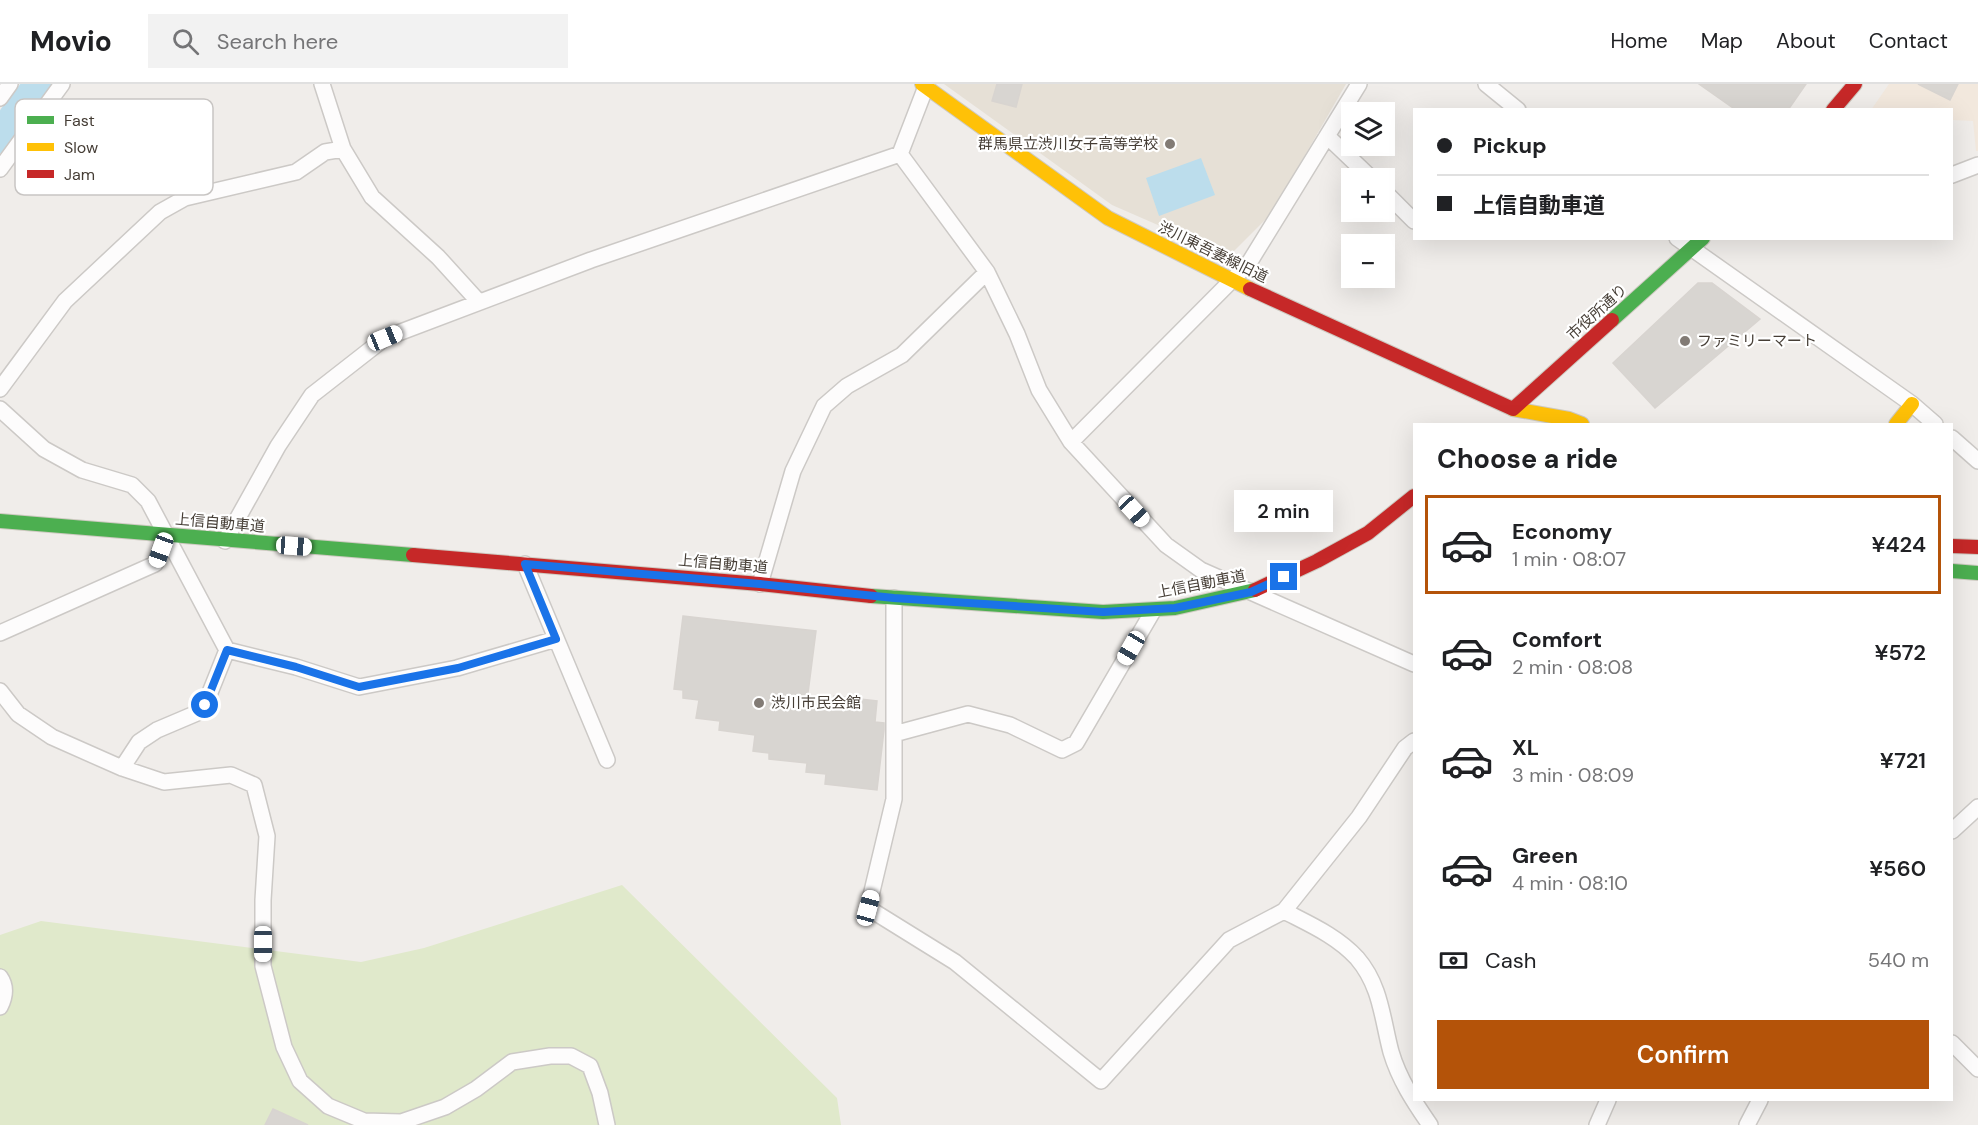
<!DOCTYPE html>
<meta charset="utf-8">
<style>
:root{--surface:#fff;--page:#f2f2f2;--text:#202124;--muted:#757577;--line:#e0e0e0;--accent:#b45309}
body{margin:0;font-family:"DM Sans","Noto Sans JP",sans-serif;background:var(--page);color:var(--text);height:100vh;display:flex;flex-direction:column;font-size:22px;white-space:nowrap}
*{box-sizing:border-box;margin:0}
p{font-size:20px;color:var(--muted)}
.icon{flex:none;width:33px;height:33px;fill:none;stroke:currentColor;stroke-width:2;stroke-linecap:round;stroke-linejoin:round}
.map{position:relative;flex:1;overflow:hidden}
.drawer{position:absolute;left:1413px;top:339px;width:540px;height:678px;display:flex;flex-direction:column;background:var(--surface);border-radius:0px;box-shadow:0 6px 24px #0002}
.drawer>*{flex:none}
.guide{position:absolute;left:1413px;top:24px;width:540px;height:132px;border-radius:0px;box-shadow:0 6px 24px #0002;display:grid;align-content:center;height:132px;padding:0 24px;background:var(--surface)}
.buttons{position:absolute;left:1341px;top:18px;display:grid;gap:12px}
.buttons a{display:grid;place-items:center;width:54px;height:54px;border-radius:0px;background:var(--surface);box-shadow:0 6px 24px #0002;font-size:30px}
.end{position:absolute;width:27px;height:27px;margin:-14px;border:8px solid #1a73e8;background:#fff;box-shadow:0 0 0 3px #fff}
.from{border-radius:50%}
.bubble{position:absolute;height:42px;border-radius:0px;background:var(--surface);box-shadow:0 6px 24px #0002;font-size:20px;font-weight:600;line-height:42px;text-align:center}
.car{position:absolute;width:18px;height:36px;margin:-18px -9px;border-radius:8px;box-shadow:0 0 4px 2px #0007;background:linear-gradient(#fff 24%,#345 0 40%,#fff 0 76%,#345 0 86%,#fff 0)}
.guide b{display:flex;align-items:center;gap:21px;height:57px;font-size:22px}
.guide b+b{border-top:2px solid var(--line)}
.guide i{width:15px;height:15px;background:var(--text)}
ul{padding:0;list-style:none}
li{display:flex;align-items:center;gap:18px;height:99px;margin:0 12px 9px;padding:0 12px;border:3px solid transparent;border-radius:0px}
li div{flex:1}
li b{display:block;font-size:22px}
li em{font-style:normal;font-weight:600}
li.active{border-color:var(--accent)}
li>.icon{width:54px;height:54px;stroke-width:1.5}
h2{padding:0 24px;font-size:27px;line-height:72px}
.pay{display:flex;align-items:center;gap:15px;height:66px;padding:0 24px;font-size:22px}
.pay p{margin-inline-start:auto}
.button{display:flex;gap:12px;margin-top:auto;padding:12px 24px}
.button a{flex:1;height:69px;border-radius:0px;background:var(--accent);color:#fff;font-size:24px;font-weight:600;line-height:69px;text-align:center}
header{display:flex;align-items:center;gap:36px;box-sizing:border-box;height:84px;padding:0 30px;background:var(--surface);border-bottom:2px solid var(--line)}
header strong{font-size:28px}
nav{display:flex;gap:33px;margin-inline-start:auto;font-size:21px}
.search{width:420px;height:54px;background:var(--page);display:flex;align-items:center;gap:15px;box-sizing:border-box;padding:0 21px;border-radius:0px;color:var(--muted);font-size:22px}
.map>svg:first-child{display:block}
</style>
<header>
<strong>Movio</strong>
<div class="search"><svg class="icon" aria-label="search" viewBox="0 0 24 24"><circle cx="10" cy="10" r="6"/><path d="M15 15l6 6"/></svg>Search here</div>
<nav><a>Home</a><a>Map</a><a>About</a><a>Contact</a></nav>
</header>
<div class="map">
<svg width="1978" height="1041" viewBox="0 0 1978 1041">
<rect width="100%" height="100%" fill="#f0edea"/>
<!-- commercial -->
<path fill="#f2e8dd" d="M1889,0H1978V67H1976L1973,37L1952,36V26H1871Z"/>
<!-- education -->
<path fill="#e6e0d6" d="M944,0H1346L1271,130L1229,172L1112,121Z"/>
<!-- green -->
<path fill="#e0e9cb" d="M622,801L837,1014L841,1041H0V851L41,837L361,878L424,864Z"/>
<!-- water -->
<path fill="#bcddec" d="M1201,74L1215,111L1159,132L1146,94Z"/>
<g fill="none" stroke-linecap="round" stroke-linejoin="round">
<!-- river -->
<path stroke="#bcddec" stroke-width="28" d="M0,55L13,32L38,0"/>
</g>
<!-- building -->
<path fill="#d8d5d1" stroke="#d8d4d0" stroke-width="1.5" d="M997,0H1022L1016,23L992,17Z
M1699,0H1806L1788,26H1736Z
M1918,0H1958L1950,16Z
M1698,199H1712L1760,235L1655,324L1613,279Z
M683,532L816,547L807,617L833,620L834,612L877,617L875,638L884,639V646L877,706L825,700L826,690L806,688L807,679L769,675V669L753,667L755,651L719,646L720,637L696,634L699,616L683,614V606L674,605Z
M273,1025L308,1041H265Z"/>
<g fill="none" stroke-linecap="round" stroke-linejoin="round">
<!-- street casing -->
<g stroke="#ccc9c6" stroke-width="18">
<path id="street" d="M322,0L343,65
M1486,0L1518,26
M0,14L10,0
M1327,52L1371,94
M900,70L987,188L1017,250L1039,306L1071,358L1166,461L1201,486L1414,580
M0,85L62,0
M1952,91L1978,81
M1384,107L1414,137
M1677,154L1912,320L1935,340
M0,305L65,217L160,128L185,114L296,88L325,68L343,65L372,113L438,173L478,217
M0,325L44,365L82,386L132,401L148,417L227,566L205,621L197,629L157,646L139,658L122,684
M1952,354L1978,377
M1071,358L1249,179L1359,0
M225,457L278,362L312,311L385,254L591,176L900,70L927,0
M525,480L607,676
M760,500L793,387L824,322L847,302L902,271L987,188
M894,514V715L868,824L955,878L1101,997L1229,856L1284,827L1359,733L1405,664L1414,657
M0,549L155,480L166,451
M227,566L296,583L359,603L457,584L556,555
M0,607L18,630L52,653L122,684L164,698L231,691L254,701L267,752L263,816V882L284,963L300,997L328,1022L364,1037L401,1038L445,1023L476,1005L512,978L550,972H571L590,982L600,1009L607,1041
M894,650L968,630L1010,641L1062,666L1076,659L1153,527
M1952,747L1978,723
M1284,827C1309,840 1337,852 1357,874C1381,902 1382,934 1391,968C1399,995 1414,1018 1430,1041
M0,893C7,903 5,913 0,923
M1952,959L1978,985
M1597,1041L1608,1016
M1747,1041L1760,1016"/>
</g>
<!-- fast casing -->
<g stroke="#cecac1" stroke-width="16">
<path id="fast" d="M1612,236L1703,154
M0,437L413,471
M1952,487L1978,489
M871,512L1103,528L1175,524L1255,506"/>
</g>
<!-- slow casing -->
<g stroke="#cecac1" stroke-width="16">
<path id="slow" d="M922,0L1108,134L1250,205
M1513,325L1569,335L1582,340
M1896,340L1912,320"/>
</g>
<!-- jam casing -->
<g stroke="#cecac1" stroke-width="16">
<path id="jam" d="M1833,26L1855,0
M1250,205L1513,325L1612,236
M1952,462L1978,463
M413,471L760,500L871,512
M1255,506L1317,477L1368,449L1414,412"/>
</g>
<!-- street -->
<use href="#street" stroke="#fdfcfc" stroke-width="15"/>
<!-- fast -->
<use href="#fast" stroke="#4caf50" stroke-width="14"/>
<!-- slow -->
<use href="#slow" stroke="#ffc107" stroke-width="14"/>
<!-- jam -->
<use href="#jam" stroke="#c62828" stroke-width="14"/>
</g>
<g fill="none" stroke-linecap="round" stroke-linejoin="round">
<!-- route -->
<path stroke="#1a73e8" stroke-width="8" d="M205,621L227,566L296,583L359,603L458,584L556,555L525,480L760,500L894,514L1103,528L1175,524L1251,508L1284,493"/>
</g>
<!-- markers -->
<g fill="#827b75" stroke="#fff" stroke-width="2">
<circle cx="1170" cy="60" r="6"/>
<circle cx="1685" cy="257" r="6"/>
<circle cx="759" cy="619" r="6"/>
</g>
<g text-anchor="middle" stroke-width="4.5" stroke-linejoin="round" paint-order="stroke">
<!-- poi labels -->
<g font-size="15" fill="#463e36" stroke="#fff" text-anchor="start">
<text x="1158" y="65" text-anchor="end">群馬県立渋川女子高等学校</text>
<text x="1697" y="262">ファミリーマート</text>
<text x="771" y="624">渋川市民会館</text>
</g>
<!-- street labels -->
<g font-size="15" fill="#463e36" stroke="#fff">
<text transform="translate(1213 168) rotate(26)" y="5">渋川東吾妻線旧道</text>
<text transform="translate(1597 228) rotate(-42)" y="5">市役所通り</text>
<text transform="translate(220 439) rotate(5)" y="5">上信自動車道</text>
<text transform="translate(723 480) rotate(5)" y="5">上信自動車道</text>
<text transform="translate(1201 500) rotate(-11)" y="5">上信自動車道</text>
</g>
</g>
<!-- legend -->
<rect x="15" y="15" width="198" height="96" rx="9" fill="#fff" stroke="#c8c5c3" stroke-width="1.5"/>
<rect x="27" y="32" width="27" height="8" fill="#4caf50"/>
<rect x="27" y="59" width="27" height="8" fill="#ffc107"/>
<rect x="27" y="86" width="27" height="8" fill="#c62828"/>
<g font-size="16" fill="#463e36">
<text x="64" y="42">Fast</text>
<text x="64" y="69">Slow</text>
<text x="64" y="96">Jam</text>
</g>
</svg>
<div class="buttons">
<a><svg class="icon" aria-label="layers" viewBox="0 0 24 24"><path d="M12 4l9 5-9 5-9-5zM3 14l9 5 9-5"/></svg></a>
<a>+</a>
<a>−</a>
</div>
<i class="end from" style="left:205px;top:621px"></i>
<i class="end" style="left:1284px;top:493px"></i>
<div class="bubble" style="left:1234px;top:406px;width:99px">2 min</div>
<i class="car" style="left:385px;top:254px;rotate:68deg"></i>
<i class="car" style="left:1134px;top:427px;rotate:137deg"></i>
<i class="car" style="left:294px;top:462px;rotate:94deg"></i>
<i class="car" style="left:161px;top:466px;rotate:200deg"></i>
<i class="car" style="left:1131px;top:564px;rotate:210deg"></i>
<i class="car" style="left:868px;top:824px;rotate:15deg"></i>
<i class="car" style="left:263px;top:860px;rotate:180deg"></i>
<div class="guide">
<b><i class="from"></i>Pickup</b>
<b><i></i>上信自動車道</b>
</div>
<section class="drawer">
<h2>Choose a ride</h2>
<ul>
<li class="active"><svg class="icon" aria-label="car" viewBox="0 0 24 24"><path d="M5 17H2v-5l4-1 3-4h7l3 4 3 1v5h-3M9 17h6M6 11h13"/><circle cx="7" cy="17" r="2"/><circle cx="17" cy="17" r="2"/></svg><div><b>Economy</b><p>1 min · 08:07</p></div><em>¥424</em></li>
<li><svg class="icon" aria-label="car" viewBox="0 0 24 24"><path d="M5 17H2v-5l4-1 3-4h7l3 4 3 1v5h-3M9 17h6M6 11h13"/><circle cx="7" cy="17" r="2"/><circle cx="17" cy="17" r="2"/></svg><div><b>Comfort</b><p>2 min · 08:08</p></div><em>¥572</em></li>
<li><svg class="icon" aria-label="car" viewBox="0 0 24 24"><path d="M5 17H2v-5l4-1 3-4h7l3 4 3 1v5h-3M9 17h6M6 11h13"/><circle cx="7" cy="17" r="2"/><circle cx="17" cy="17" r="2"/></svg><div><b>XL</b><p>3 min · 08:09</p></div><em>¥721</em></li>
<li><svg class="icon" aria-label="car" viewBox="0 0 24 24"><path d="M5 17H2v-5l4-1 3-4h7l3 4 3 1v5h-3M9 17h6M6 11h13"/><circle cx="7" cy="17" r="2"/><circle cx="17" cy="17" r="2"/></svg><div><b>Green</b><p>4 min · 08:10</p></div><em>¥560</em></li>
</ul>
<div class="pay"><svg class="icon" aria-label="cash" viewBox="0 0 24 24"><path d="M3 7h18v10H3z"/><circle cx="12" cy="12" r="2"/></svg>Cash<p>540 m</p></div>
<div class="button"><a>Confirm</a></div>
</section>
</div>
